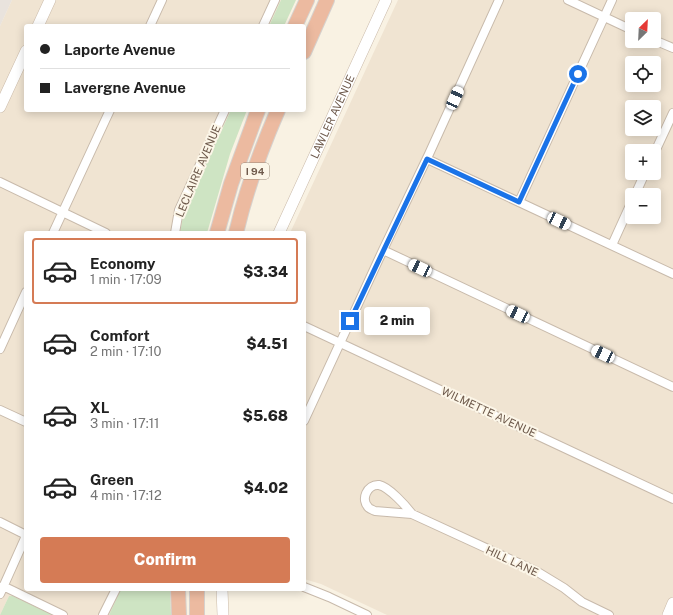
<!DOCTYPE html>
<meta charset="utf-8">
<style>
:root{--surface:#fff;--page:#f2f2f2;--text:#222;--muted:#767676;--line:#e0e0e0;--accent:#d57b55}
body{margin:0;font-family:"Public Sans",sans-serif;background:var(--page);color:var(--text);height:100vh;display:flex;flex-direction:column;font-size:15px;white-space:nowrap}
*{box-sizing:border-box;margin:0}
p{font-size:13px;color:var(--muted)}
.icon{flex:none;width:22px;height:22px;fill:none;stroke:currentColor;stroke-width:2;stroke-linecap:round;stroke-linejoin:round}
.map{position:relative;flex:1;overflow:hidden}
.panel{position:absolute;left:24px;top:231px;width:282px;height:360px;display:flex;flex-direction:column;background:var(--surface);border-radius:4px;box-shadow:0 2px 10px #0003}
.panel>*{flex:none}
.top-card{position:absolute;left:24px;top:24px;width:282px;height:88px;border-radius:4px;box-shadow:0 2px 10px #0003;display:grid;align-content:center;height:88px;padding:0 16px;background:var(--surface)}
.needle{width:26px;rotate:24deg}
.controls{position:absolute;left:625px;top:12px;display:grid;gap:8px}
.controls a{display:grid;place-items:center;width:36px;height:36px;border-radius:4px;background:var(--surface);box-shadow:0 2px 10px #0003;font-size:20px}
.end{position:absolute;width:18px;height:18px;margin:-9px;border:5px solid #1a73e8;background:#fff;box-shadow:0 0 0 2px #fff}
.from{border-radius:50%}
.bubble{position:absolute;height:28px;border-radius:4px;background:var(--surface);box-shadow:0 2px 10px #0003;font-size:13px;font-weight:800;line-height:28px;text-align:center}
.car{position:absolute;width:12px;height:24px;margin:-12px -6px;border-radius:5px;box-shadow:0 0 3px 1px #0007;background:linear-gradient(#fff 24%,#345 0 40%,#fff 0 76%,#345 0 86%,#fff 0)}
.top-card b{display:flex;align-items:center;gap:14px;height:38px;font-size:15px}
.top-card b+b{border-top:1px solid var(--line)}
.top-card i{width:10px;height:10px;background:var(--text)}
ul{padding:7px 0 0;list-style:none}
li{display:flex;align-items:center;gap:12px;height:66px;margin:0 8px 6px;padding:0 8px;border:2px solid transparent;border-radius:4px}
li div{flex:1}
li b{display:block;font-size:15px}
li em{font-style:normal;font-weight:800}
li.active{border-color:var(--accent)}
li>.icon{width:36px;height:36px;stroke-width:1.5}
.action{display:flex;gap:8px;margin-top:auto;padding:8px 16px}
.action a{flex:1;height:46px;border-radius:4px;background:var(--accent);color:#fff;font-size:16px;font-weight:800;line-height:46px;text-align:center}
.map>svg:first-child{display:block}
</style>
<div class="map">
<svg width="673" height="615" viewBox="0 0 673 615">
<rect width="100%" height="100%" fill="#f9f2e3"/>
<!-- residential -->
<path fill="#f0e4d2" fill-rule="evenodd" d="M12,0H281L269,26H26V110H231L187,204L183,216L180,233H26V589H121L109,615H53L13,596H9L0,615V26Z
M398,0H673V615H387L321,584L304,579V233H290ZM632,19H654V41H632ZM632,63H654V85H632ZM632,107H654V129H632ZM632,151H654V173H632ZM632,195H654V217H632Z"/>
<!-- industrial -->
<path fill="#e9e3dd" d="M0,0H12L0,26Z"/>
<!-- green -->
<path fill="#cee4c3" d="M281,0H296L284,26H269Z
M231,110H247L230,154L207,233H180L183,216L187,204Z
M121,589H170L171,615H109Z
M9,596H13L53,615H0Z"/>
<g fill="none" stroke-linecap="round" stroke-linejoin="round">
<!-- street casing -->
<g stroke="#c8baab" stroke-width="10">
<path id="street" d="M568,0L632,30
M150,26L162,0
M263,26L275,0
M654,40L673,48
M654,154L673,113
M427,159L673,274
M0,182L106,233
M635,195L645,173
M519,202L612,0
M53,233L110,110
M175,233L179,210L225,110
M612,245L632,201
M383,250L673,387
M304,326L673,499
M0,349L26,292
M0,410L26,422
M304,421L383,250L429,154L499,0
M412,514C406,506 389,487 379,485C367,484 360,500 369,508C370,509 373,510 375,511L412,514L536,571L564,588L582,602L609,615
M0,522L26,535
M3,586L63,615
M304,587L329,597L367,615
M0,594L26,536
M103,615L116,589"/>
</g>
<!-- secondary casing -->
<g stroke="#cbbbaa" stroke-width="12">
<g id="secondary">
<path d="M38,26L50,0"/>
<path d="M0,107L26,51"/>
<path id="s1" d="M279,233L386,0"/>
<path d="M222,589L223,615"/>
<path d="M668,615L673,603"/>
</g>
</g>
<!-- highway casing -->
<g stroke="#d6d1cd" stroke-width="16">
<path id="highway" d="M295,26L307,0
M304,52L327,0
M217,233L231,184L258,110
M236,233C246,191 261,149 278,110
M178,589L179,615
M197,589V615"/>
</g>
<!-- street -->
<use href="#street" stroke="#fff" stroke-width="8"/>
<!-- secondary -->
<use href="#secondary" stroke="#fff" stroke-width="11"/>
<!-- highway -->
<use href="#highway" stroke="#ecbaa0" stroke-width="14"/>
</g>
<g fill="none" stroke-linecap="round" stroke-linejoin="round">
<!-- route -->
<path stroke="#1a73e8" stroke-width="5" d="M350,321L427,159L519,202L578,74"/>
</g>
<g text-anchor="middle" stroke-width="4" stroke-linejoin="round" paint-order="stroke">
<!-- shield labels -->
<rect fill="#fcf6e8" stroke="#99897b" stroke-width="1" x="241" y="163" width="28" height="16" rx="3"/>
<g font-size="10" font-weight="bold" fill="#6e5a4c">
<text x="255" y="175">I 94</text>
</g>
<!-- street labels -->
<g font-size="11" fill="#6e5a4c" stroke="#fcf6e8">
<text dy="4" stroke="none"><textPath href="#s1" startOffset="128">LAWLER AVENUE</textPath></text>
<text transform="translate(198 171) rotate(-67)" y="4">LECLAIRE AVENUE</text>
<text transform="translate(489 412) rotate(25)" y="4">WILMETTE AVENUE</text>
<text transform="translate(512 561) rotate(25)" y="4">HILL LANE</text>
</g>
</g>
</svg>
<div class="controls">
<a><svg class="needle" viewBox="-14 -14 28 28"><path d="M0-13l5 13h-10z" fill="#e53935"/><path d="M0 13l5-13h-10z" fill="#767676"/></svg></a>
<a><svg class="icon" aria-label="locate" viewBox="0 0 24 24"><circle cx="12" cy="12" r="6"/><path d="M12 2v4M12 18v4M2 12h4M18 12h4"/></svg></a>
<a><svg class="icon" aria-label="layers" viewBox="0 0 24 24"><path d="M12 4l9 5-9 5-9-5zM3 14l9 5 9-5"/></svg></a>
<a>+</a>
<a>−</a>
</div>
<i class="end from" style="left:578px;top:74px"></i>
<i class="end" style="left:350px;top:321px"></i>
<div class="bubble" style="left:364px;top:307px;width:66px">2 min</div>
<i class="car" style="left:455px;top:98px;rotate:24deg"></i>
<i class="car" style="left:559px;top:221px;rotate:115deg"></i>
<i class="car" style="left:420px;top:268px;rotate:295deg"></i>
<i class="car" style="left:518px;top:314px;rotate:295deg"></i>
<i class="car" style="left:603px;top:354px;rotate:295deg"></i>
<div class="top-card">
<b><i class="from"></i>Laporte Avenue</b>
<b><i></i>Lavergne Avenue</b>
</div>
<section class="panel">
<ul>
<li class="active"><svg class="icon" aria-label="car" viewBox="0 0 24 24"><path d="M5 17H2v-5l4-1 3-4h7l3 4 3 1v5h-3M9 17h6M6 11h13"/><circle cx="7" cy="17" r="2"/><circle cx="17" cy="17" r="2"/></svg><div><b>Economy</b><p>1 min · 17:09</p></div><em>$3.34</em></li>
<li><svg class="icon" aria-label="car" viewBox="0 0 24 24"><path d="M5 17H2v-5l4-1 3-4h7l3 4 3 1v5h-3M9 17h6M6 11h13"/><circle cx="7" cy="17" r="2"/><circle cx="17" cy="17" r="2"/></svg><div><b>Comfort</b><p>2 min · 17:10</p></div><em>$4.51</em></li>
<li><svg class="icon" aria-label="car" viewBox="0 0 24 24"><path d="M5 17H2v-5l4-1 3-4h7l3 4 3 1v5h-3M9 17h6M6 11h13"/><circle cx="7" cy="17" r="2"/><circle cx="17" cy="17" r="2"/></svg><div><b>XL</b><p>3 min · 17:11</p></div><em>$5.68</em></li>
<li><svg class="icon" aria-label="car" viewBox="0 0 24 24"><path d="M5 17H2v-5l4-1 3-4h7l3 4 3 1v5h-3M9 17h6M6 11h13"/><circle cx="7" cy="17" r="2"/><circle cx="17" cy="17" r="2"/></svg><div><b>Green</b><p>4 min · 17:12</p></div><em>$4.02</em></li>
</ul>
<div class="action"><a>Confirm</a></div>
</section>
</div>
